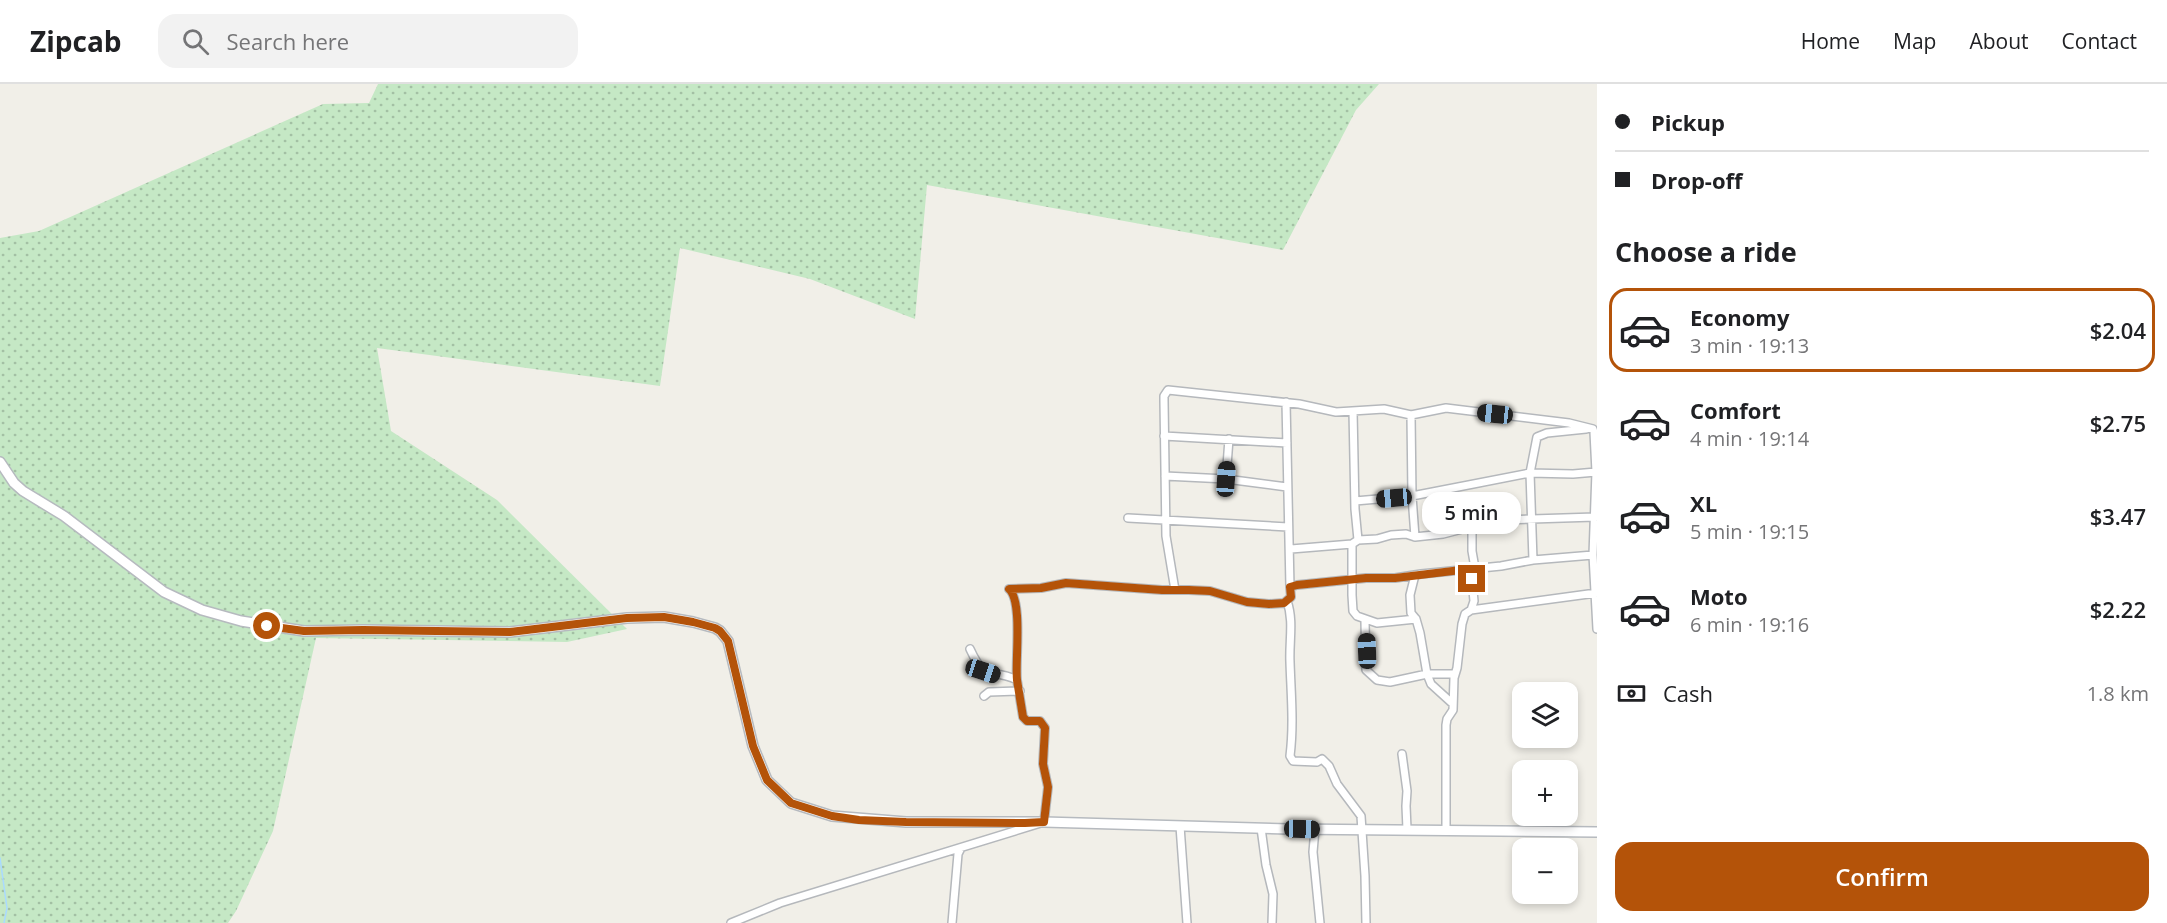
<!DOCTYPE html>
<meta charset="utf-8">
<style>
:root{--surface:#fff;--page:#f2f2f2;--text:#202124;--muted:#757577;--line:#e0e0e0;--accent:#b45309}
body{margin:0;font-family:"Open Sans",sans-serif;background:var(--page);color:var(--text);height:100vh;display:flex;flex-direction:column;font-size:22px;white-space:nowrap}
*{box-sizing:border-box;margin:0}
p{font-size:20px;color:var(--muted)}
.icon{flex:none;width:33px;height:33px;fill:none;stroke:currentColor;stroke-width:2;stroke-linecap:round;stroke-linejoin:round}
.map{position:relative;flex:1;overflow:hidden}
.panel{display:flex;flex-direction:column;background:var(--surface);width:570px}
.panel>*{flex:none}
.guide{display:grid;align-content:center;height:132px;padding:0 18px;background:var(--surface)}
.fabs{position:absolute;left:1512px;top:598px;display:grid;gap:12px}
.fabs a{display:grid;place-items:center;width:66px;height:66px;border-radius:12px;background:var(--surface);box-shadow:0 3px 9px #0003;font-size:30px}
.end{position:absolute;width:27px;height:27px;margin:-14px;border:8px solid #b45309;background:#fff;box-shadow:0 0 0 3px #fff}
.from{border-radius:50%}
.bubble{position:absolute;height:42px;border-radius:18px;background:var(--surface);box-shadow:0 3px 9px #0003;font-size:20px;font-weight:600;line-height:42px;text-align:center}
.car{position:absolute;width:18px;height:36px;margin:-18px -9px;border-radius:8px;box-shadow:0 0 4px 2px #0007;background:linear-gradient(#222 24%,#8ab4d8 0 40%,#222 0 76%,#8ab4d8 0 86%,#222 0)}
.guide b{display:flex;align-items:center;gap:21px;height:57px;font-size:22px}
.guide b+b{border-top:2px solid var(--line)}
.guide i{width:15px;height:15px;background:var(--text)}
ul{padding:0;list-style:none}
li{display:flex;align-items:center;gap:18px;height:84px;margin:0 12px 9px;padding:0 6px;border:3px solid transparent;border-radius:18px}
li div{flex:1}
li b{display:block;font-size:22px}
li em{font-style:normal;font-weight:600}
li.selected{border-color:var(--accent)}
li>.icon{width:54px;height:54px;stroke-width:1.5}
h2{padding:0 18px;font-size:27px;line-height:72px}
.pay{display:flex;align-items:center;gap:15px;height:66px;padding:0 18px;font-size:22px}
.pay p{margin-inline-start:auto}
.primary-button{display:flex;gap:12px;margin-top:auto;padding:12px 18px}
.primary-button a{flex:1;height:69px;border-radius:18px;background:var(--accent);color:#fff;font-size:24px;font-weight:600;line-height:69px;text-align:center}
header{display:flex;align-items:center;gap:36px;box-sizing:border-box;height:84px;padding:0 30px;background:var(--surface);border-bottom:2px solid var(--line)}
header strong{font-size:28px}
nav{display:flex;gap:33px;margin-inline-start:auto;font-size:21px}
.search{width:420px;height:54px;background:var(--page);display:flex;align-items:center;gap:15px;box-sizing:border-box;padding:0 21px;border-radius:18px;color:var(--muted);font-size:22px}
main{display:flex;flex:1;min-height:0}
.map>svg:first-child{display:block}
</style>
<header>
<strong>Zipcab</strong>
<div class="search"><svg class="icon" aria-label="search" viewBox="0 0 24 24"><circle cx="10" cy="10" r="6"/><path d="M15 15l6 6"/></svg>Search here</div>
<nav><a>Home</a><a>Map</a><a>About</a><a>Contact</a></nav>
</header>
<main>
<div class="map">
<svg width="1597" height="839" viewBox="0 0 1597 839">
<defs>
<pattern id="grass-dots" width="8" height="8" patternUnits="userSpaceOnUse" patternTransform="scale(1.5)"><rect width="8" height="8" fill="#c5e8c5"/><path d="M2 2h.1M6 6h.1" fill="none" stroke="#a3c0a4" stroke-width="1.8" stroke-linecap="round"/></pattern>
</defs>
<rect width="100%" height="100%" fill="#f1efe8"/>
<!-- grass -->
<path fill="url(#grass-dots)" d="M378,0H1379L1356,26L1283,166L927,101L915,235L810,195L680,164L660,302L377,264L391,347L497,416L627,545L567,558L316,554L273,747L236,827L228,839H0V154L39,147L323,20L369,19Z"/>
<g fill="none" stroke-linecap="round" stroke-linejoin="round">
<!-- stream -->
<path stroke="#aadaff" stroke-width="1.5" d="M0,774L7,824L4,839"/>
<!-- street casing -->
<g stroke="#b5b8bc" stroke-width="10">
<path id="street" d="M1286,318L1290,503
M1353,327L1355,425L1358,456
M1411,331L1412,412L1415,453
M1164,352L1287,359
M1165,392L1226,395L1287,403
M1226,395L1229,355
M1355,417L1412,412L1530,389L1573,390L1596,388
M1128,434L1288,443
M1472,440V467L1475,484
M1352,460V511L1353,527L1357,532L1377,539L1416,535
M1291,465L1352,460L1358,456L1377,455L1391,451L1406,450L1415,453L1443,450L1466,444L1472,440L1502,436L1595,433
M1533,476L1530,389L1537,353L1547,349L1586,345
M1415,491L1410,511L1411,529L1416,535L1420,549L1427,590L1431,600L1453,620
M1009,505L1041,504L1066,499L1162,506H1189L1210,507L1247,518L1269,520L1284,519L1291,513L1290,503L1297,501L1366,494H1395L1421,490L1501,482L1533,476L1593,471
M1175,506L1166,452L1164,317V312L1168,306L1299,320L1336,328L1384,325L1411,331L1446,324L1569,339L1593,345L1594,348L1596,388L1593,471L1597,545
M1287,517C1294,537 1289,557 1290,578C1291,610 1294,640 1290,672L1293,677L1317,678L1322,675L1329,682L1337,700L1361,732L1365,792L1366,839
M1471,526L1596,509
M1365,537L1366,586L1377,596L1390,598L1427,590H1455
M970,565C986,600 990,583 1017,596
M984,612L989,608L1020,607
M1402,670L1407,707L1406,722L1407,745
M1180,742L1187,839
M1261,744L1266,781L1273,810L1272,839
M1315,745L1313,768L1320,839
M1446,746V641L1447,635L1453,626L1454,594L1457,584L1462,540L1465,530L1471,526L1474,517L1471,486
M731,839L780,819L1044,738L1048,703L1043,680L1045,644L1040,637H1027L1023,633C1021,621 1019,609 1017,596C1015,577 1023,517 1009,505
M952,839L958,770L961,764"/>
</g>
<!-- secondary casing -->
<g stroke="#b6babf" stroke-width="12">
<path id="secondary" d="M0,378L14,399L23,407L64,432L164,508L202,526L241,537L304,547L363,546L510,548L627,534L664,533L693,538L715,544L720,547L728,557L753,662L767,696L791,719L832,732L906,738H1044L1288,745L1597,748"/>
</g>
<!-- street -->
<use href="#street" stroke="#fff" stroke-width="7"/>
<!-- secondary -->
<use href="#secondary" stroke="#fff" stroke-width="9"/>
</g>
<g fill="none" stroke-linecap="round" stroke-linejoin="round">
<!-- route -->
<path stroke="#b45309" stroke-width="8" d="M267,542L304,547L363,546L510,548L627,534L664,533L693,538L715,544L720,547L728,557L753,662L767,696L791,719L832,732L859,736L906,738L1025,739L1044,738L1048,703L1043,680L1045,644L1040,637H1027L1023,633C1021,621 1019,609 1017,596C1015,577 1023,517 1009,505L1041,504L1066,499L1162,506H1189L1210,507L1247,518L1269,520L1284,519L1291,513L1290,503L1297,501L1366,494H1395L1461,486H1471L1472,495"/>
</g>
</svg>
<div class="fabs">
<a><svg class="icon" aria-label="layers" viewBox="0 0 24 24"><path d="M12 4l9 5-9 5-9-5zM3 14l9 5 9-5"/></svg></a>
<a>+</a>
<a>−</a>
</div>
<i class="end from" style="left:267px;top:542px"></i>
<i class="end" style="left:1472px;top:495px"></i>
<div class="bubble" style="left:1422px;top:408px;width:99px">5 min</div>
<i class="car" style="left:1495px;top:330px;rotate:276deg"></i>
<i class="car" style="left:1226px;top:395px;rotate:4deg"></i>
<i class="car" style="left:1394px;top:414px;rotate:265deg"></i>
<i class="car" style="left:1367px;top:567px;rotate:358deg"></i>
<i class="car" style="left:983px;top:587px;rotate:108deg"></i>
<i class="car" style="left:1302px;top:745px;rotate:91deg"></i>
</div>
<section class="panel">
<div class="guide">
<b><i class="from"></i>Pickup</b>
<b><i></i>Drop-off</b>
</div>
<h2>Choose a ride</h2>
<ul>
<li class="selected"><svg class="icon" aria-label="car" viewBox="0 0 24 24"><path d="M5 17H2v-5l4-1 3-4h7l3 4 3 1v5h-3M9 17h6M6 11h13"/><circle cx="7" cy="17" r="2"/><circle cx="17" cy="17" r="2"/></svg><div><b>Economy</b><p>3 min · 19:13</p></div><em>$2.04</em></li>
<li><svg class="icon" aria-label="car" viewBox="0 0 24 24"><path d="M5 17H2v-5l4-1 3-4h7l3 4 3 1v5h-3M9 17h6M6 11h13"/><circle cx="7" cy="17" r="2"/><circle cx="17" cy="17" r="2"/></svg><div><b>Comfort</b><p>4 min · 19:14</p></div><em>$2.75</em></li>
<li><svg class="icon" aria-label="car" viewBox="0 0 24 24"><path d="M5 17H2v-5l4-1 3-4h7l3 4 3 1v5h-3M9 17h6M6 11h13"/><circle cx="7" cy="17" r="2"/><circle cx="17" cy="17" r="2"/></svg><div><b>XL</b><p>5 min · 19:15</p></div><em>$3.47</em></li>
<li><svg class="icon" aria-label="car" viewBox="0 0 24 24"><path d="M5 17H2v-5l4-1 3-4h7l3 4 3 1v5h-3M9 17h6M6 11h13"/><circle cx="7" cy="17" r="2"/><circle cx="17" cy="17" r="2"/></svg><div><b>Moto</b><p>6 min · 19:16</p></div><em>$2.22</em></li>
</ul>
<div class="pay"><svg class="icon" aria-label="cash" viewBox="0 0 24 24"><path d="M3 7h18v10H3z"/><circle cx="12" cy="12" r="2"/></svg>Cash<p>1.8 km</p></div>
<div class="primary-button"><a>Confirm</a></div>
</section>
</main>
